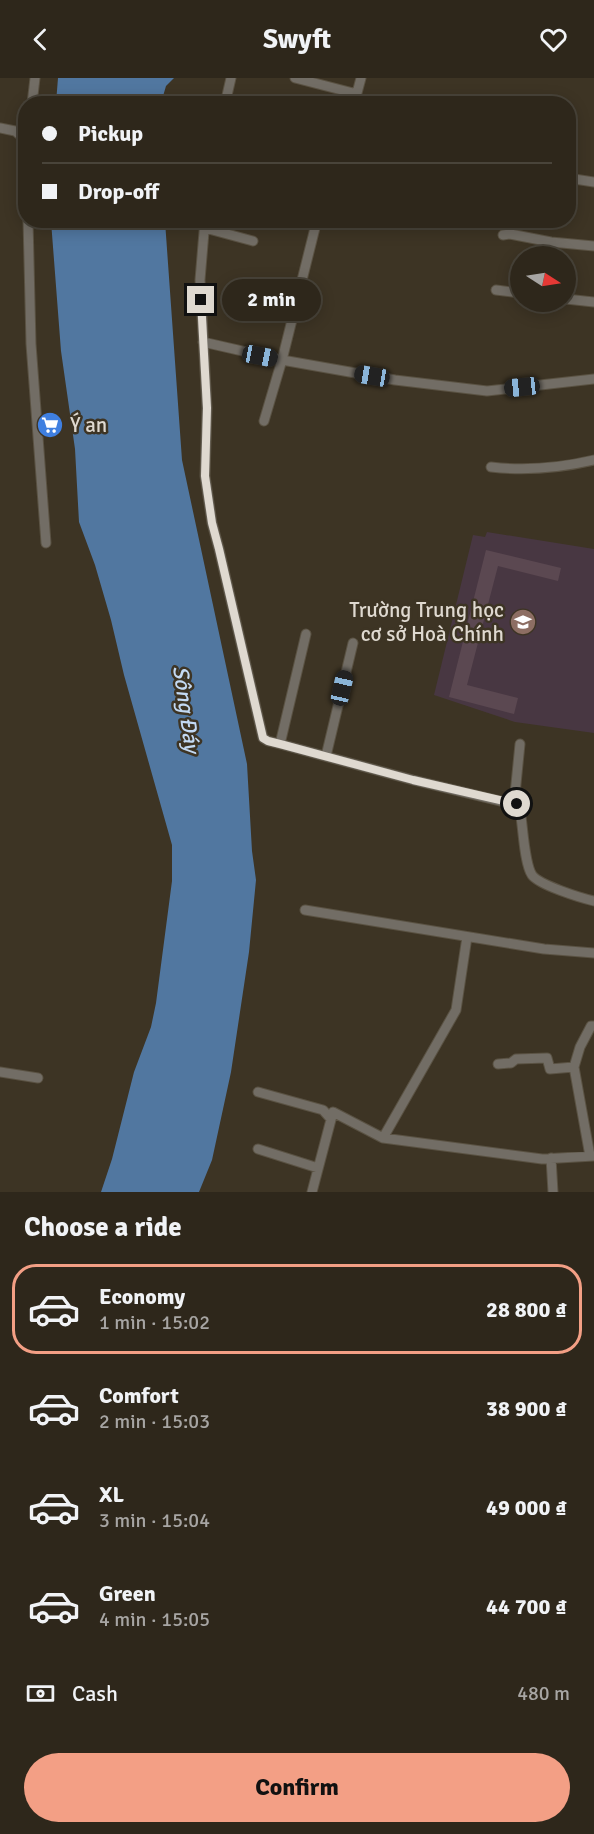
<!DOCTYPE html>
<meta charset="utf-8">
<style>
:root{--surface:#2e271b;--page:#362f24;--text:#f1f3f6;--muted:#a7a5a3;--line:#49443a;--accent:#f39f85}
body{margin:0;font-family:Signika,sans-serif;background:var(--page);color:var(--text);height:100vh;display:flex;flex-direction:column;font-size:22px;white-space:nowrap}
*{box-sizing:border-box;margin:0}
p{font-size:20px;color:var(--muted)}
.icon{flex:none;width:33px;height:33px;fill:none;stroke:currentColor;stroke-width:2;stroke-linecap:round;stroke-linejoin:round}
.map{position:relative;height:1114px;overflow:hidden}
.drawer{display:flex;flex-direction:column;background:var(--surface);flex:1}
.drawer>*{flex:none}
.guide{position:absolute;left:18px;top:18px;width:558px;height:132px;border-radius:24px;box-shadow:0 3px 15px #0003,0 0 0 2px var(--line);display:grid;align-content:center;height:132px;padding:0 24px;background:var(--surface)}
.needle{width:39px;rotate:102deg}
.tools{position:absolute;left:510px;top:168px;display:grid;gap:12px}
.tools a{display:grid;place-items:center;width:66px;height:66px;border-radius:50%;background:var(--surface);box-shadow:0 3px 15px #0003,0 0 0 2px var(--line);font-size:30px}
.end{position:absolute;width:27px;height:27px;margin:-14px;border:8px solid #dfd9d0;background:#111;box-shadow:0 0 0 3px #111}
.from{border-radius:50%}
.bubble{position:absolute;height:42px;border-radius:21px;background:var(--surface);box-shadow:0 3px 15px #0003,0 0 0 2px var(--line);font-size:20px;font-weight:700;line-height:42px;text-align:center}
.car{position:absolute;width:18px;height:36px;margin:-18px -9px;border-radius:8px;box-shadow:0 0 4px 2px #0007;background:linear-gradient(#222 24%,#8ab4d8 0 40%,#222 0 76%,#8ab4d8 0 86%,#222 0)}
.guide b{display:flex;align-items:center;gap:21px;height:57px;font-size:22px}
.guide b+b{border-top:2px solid var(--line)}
.guide i{width:15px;height:15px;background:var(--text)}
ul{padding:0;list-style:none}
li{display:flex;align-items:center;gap:18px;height:90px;margin:0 12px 9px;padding:0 12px;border:3px solid transparent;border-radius:24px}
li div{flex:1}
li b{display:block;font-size:22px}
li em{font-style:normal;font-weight:700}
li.selected{border-color:var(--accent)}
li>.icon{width:54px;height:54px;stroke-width:1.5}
h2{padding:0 24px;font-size:27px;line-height:72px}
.pay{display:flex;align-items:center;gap:15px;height:66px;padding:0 24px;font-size:22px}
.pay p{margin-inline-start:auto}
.button{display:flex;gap:12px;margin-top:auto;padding:12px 24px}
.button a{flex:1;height:69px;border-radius:36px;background:var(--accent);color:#111;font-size:24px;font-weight:700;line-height:69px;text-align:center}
header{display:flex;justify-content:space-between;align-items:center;height:78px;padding:0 24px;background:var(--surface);font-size:27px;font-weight:700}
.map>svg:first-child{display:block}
</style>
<header><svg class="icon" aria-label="back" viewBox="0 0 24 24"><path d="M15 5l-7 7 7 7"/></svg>Swyft<svg class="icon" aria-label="heart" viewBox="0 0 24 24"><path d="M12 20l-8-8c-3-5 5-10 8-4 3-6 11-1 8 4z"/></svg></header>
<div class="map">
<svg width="594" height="1114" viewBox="0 0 594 1114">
<rect width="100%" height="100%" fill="#3d3424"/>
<!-- education -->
<path fill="#483742" d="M487,454L594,471V655L515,644L434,617L473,457L485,459Z"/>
<!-- water -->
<path fill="#5177a0" d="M58,0H174L166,8L161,25H56Z
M51,143H165L182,382L247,686L252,773L256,802L249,874L231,994L212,1082L199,1114H101L112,1081L134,994L151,949L156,925L172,803V767L124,597L111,542L95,487L79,444L75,371L61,273Z"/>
<!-- building -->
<path fill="#5b4851" d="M486,472L561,490L558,503L498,488L467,607L518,620L514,636L449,619Z"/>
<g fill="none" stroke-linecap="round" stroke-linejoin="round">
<!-- minor casing -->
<g stroke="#5a5243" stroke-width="11">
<path id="minor" d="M295,0L357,16
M32,26L35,0
M225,26L231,0
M354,26L361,0
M0,50L15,53L26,62
M568,100L594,104
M28,142L31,266L46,465
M205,142L200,202L207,330L205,398L212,445L219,471L263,660L268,663L280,666L413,702L517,727L520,732C523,747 524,785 532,797C539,807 581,820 594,823
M205,150L253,163
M503,157L510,156L551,164L594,168
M496,212L520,215
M566,221L594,224
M203,264L282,282L395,302L487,313L594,301
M264,343L282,282L317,142
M491,389C526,393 560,390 594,382
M280,666L306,556
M326,678L353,565
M514,726L520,666
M305,832L544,871L594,875
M498,986L511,985L516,981L547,980L550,991L574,989
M0,994L38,1000
M258,1014L323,1032L331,1041
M383,1060L456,932L467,859
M258,1071L318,1090
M590,1078L574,989L580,969L591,948H594
M551,1080L553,1114
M312,1114L333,1034L383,1060L542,1081L594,1078"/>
</g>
<!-- minor -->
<use href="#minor" stroke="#726d65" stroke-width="9"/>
</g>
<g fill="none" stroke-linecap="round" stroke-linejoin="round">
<!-- route -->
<path stroke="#dfd9d0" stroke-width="8" d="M201,222L207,330L205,398L212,445L219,471L263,660L268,663L280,666L413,702L517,726"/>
</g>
<!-- icons -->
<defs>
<g id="supermarket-disc" transform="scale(1.35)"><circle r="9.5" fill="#3f7fe0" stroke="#3d3424"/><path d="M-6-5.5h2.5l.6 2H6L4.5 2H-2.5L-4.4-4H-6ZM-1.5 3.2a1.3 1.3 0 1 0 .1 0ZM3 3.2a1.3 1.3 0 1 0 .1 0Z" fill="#fff"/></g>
<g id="school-disc" transform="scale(1.35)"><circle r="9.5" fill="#8d6e63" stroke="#3d3424"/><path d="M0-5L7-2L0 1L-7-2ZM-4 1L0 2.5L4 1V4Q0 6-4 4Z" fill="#fff"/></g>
</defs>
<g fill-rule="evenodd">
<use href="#supermarket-disc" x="50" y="347"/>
<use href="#school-disc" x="523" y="544"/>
</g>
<g text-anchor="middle" stroke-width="5" stroke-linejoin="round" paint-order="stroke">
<!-- poi labels -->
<g font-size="21" fill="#dfd9d0" stroke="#3d3424" text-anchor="start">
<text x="70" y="354">Ý an</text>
<text x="504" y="539" text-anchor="end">Trường Trung học<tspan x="504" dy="24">cơ sở Hoà Chính</tspan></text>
</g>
<!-- water labels -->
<g font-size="22" font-style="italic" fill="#c3daf4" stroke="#3d3424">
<text transform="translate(187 631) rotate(82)" y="8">Sông Đáy</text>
</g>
</g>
</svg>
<div class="tools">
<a><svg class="needle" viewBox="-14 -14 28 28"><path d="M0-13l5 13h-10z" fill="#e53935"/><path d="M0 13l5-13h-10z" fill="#a7a5a3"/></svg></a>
</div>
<i class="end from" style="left:517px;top:726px"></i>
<i class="end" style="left:201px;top:222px"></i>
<div class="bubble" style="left:222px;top:201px;width:99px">2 min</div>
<i class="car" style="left:260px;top:278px;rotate:101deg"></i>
<i class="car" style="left:372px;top:298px;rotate:280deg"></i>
<i class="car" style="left:522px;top:309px;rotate:264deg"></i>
<i class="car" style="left:342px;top:610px;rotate:13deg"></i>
<div class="guide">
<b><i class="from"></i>Pickup</b>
<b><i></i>Drop-off</b>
</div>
</div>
<section class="drawer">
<h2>Choose a ride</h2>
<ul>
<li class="selected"><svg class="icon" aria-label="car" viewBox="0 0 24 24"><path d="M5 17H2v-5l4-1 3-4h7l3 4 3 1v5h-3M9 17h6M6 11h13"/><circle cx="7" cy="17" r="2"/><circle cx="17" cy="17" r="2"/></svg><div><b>Economy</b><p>1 min · 15:02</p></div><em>28 800 ₫</em></li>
<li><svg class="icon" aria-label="car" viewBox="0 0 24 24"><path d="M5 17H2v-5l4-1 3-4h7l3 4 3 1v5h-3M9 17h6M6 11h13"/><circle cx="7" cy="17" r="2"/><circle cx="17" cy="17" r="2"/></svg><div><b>Comfort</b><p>2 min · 15:03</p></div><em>38 900 ₫</em></li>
<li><svg class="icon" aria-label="car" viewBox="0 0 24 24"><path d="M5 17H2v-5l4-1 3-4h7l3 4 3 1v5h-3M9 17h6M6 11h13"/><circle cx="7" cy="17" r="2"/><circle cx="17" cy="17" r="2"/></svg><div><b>XL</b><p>3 min · 15:04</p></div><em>49 000 ₫</em></li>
<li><svg class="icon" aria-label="car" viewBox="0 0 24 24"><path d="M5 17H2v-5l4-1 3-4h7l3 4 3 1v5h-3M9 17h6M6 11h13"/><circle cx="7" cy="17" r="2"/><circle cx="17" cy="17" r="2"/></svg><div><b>Green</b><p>4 min · 15:05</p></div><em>44 700 ₫</em></li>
</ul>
<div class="pay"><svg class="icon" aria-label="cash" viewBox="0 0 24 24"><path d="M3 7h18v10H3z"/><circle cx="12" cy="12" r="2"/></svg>Cash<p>480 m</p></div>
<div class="button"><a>Confirm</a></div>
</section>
